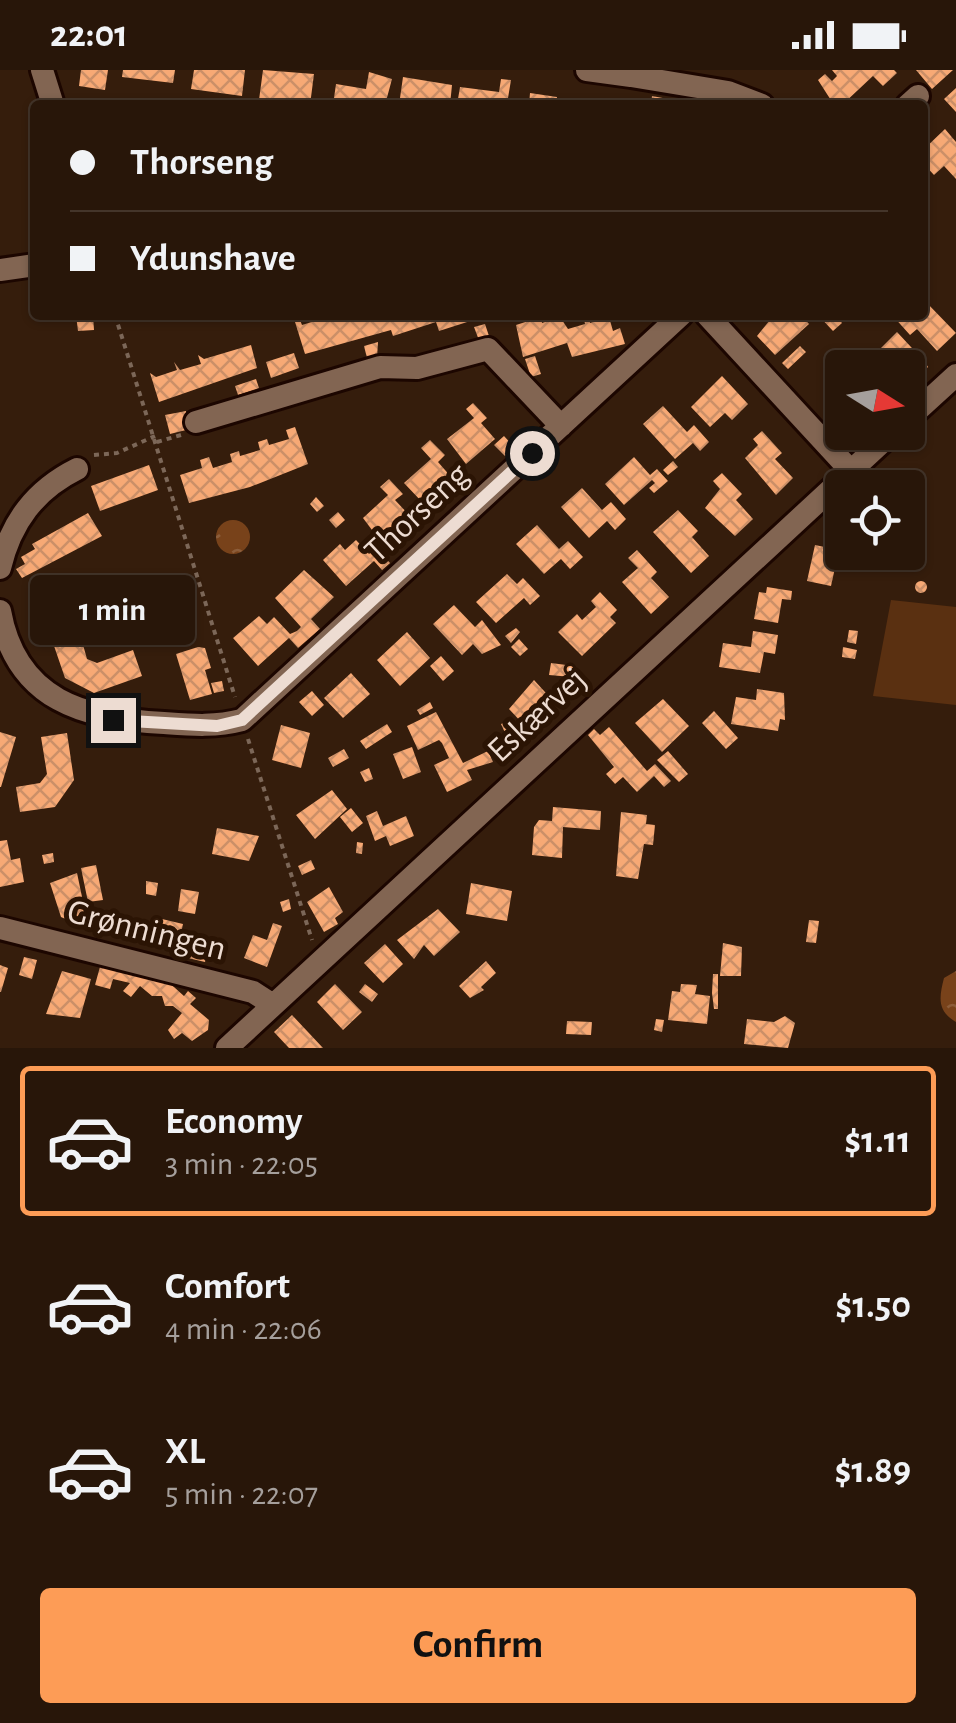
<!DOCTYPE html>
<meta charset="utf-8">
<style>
:root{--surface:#281609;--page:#342317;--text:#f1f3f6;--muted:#a59f9c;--line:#44352a;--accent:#fd9c56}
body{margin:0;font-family:"Alegreya Sans",sans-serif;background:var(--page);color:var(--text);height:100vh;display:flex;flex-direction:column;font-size:38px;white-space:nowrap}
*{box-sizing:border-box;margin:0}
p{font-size:32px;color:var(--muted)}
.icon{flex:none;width:55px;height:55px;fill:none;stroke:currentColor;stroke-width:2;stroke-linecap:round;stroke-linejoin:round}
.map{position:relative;height:978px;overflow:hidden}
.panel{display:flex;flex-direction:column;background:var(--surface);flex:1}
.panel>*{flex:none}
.guide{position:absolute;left:30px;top:30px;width:898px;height:220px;border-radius:10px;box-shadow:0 2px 8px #0004,0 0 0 2px var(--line);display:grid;align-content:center;height:220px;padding:0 40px;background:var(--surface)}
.needle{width:65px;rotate:101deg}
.buttons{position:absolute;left:825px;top:280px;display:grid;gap:20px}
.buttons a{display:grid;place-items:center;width:100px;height:100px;border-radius:10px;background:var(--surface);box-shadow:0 2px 8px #0004,0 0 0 2px var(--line);font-size:50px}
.end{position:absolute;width:45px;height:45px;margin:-22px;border:12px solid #eddcd2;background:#111;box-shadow:0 0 0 5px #111}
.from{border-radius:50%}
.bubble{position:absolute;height:70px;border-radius:10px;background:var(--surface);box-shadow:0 2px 8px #0004,0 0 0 2px var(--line);font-size:32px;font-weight:700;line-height:70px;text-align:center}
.guide b{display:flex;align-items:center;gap:35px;height:95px;font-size:38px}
.guide b+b{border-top:2px solid var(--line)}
.guide i{width:25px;height:25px;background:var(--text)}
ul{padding:18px 0 0;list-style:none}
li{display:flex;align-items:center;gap:30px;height:150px;margin:0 20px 15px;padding:0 20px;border:5px solid transparent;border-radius:10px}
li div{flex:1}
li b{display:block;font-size:38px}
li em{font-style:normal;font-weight:700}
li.on{border-color:var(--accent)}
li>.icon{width:90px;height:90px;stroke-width:1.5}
.action{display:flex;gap:20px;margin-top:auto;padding:20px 40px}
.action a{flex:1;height:115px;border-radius:10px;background:var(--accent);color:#111;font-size:40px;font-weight:700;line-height:115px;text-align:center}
.status{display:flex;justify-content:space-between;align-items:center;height:70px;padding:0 50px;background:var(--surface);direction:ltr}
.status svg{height:28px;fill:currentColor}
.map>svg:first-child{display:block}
</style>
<div class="status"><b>22:01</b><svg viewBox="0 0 49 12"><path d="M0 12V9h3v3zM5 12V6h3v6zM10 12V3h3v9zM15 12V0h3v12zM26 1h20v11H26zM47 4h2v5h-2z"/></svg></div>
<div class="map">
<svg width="956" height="978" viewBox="0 0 956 978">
<defs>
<pattern id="water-ripples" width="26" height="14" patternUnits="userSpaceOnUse" patternTransform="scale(2.5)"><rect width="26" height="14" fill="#78421a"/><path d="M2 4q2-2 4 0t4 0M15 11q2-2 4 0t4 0" fill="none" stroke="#8c5d3a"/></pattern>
<pattern id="building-cross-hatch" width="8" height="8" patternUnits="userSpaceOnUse" patternTransform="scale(2.5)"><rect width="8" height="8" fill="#f7a975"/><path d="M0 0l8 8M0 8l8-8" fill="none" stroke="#cb8f68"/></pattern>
</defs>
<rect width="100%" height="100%" fill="#351d0c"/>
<!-- grass -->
<path fill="#5a3011" d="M891,530L956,537V635L873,626Z"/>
<!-- water -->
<path fill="url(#water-ripples)" d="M216 467a17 17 0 1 1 34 0a17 17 0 1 1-34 0Z
M125,504L134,522L133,529L85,551L68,544L62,527C75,506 102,505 125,504Z
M956,901V952C937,941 939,928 944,908Z"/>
<!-- building -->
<path fill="url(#building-cross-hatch)" d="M81,0H108L105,20L79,16Z
M123,0H175L173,13L122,7Z
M194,0H245L242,26L191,19Z
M263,0L314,4L310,35L259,30Z
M832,0H894L897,3L883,16L873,6L842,35H834L818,10L825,4L832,11L837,6Z
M916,0H953L932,19Z
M369,2L392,9L385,35H333L336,14L366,19Z
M403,7L452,15L450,35H399Z
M501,9L511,10L507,34L457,35L460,17L499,22Z
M956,18V42L944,29Z
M530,23L557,27L556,35H529Z
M652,26L668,29V35H651Z
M945,59L956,72V109L944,96L934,105L922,92V81Z
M925,231L956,263L937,281L917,259L910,265L892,245H922Z
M76,245H93L94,260L78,261Z
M317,245H486V246L439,261L436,252L393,266L391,260L305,284L295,252L300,250L302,255L318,250Z
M774,245H801L809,254L775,285L757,266Z
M818,245H851L844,251L837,247L842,253L833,261Z
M541,247L542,253L560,247L568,259L585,254L584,249L588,247L590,253L609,247L613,261L620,258L625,274L572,287L567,273L523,287L516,255Z
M485,254L490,269L480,273L474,257Z
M897,262L925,292L928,297L918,306L907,296L872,298L867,292Z
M378,272L377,289L368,292L364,276Z
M251,275L257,298L159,332L150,303L156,307L177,300L174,292L180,300L201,294L198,285L204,289Z
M800,276L806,282L788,299L782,293Z
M294,283L299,298L271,308L266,292Z
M535,286L541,304L531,307L525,289Z
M842,302V344L840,347L824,329L838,316L833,311Z
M722,306L748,334L732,350L725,343L710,357L691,337Z
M256,309L259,318L238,325L235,316Z
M473,333L487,348L481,353L495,369L466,394L447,369L474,348L466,339Z
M663,336L687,362L694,355L709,372L700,381L693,373L675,389L643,354Z
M186,341V360L170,364L165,345Z
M295,357L308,394L250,417L189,433L180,405L202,398L200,390L209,387L213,398L232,392L230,384L239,381L240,386L260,380L258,372L267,369L269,375L289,369L286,360Z
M762,361L782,383L775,389L793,408L776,425L745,388L758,375L753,369Z
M504,366L514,377L505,386L494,375Z
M430,370L445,385L438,392L452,408L423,433L404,413L431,389L421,378Z
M634,387L650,405L657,399L668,411L654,423L649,418L655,413L652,410L624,435L605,414Z
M673,391L678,397L668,405L663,400Z
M149,395L158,420L100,441L91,416Z
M722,403L742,424L736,430L753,449L735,466L705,438L720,419L713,411Z
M389,409L403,424L395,430L410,446L381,472L363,448L388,425L380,417Z
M582,418L602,440L611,432L626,449L615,460L607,451L589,468L561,437Z
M316,427L324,436L317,442L310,434Z
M678,440L698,461L692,467L709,486L691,503L653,462Z
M338,442L345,450L336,458L329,450Z
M88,443L102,466L22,508L16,499L25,494L21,487L35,479L32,474Z
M537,455L559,479L568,471L583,487L570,499L561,489L544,504L516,474Z
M356,470L369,484L376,478L390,493L382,500L374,491L346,516L323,490L340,474L345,480Z
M815,475L839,480L831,516L807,511Z
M637,480L657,502L651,508L669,527L651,544L622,512L638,498L628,488Z
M849,482H879L878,488L869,487L868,496L847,493Z
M304,500L334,527L311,549L320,559L298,578L289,568L258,596L233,568L259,546L267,554L274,547L290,564L297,561L301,557L275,528Z
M507,504L517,514L523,508L540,526L530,535L524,528L496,553L476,532Z
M915 517a6 6 0 1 1 12 0a6 6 0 1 1-12 0Z
M767,517L792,521L791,530L782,529L778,553L754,549L759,522L766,523Z
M600,522L617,540L610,547L616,553L582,586L558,562L577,544L582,550L596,537L591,531Z
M454,535L475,557L482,550L501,575L482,584L473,574L462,585L433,554Z
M516,558L520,562L511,573L505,566Z
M849,560L858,561L856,574L847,572Z
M753,561L778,565L775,584L764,582L760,603L719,597L723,573L751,577Z
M407,562L430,588L400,616L377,590Z
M80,564L87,589L97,593L133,580L142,606L94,623L65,608L53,573Z
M519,569L528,579L520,586L511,577Z
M198,577L205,578L211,598L205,600L212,624L190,630L176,584Z
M843,577L857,580L855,589L842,587Z
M441,586L454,601L443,611L430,596Z
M551,593L574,596L572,607L549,605Z
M351,603L370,624L343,648L324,628Z
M534,610L555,633L524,655L509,639Z
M222,611L224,621L214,623L211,613Z
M757,619L784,623L785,650L780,649L778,661L731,654L736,627L756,630Z
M312,621L324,635L312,646L299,632Z
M663,629L689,656L662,682L635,653Z
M430,632L433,638L420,645L417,640Z
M714,641L738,668L726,679L702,653Z
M436,642L463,693L488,681L493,692L467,700L472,710L447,722L434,695L449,688L442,673L439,670L418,680L407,656Z
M511,650L517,662L507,667L501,654Z
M387,654L392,662L366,679L360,671Z
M281,655L310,663L301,698L272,690Z
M609,657L647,701L655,694L671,711L664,717L654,706L637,722L623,707L615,714L606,704L614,697L588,665L594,659L600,665Z
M0,662L16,667L1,717H0Z
M67,663L74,710L55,737L20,742L16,717L40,713L47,704L41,667Z
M412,677L421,702L403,709L393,684Z
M344,679L349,688L333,697L328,688Z
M668,681L688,704L679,712L657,690Z
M369,698L373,709L365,712L360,702Z
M332,720L347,739L315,769L296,745Z
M553,737L601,741L600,760L563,757L562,788L532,785L534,757L539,750L552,751Z
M351,738L363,753L352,762L340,747Z
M377,741L383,756L406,746L414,766L390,776L386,766L375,771L366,746Z
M621,742L647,745L646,754L655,755L653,775L644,774L638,809L616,806Z
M217,758L259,766L249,791L212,784Z
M7,770L11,790L20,788L24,812L0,817V771Z
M357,772L363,773L362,784L356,783Z
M53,783L54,792L44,794L42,785Z
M311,790L315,799L302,805L298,796Z
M96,795L103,830L88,832L81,798Z
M77,803L85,841L70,851L61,847L50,813Z
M146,811L158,813L156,826L146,824Z
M471,813L512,821L507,851L466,844Z
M329,817L343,842L335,848L338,854L324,862L307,832Z
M181,819L199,822L195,844L178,841Z
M289,829L291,839L283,842L280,832Z
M438,839L460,862L434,886L424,875L414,889L397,870Z
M162,849L183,854L178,878L156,874Z
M809,850L819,851L816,873L806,872Z
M273,853L282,856L267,897L244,888L253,865L267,870Z
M723,873L742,877L741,906H720Z
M385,874L403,894L383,913L364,893Z
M191,876L208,880L205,892L188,888Z
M24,887L37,890L32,909L19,905Z
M486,891L496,903L481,917L484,920L470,928L459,916Z
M101,893L148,905L157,912L165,909L184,926L188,921L196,928L190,934L209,950L208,960L192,971L182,963L174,969L168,960L182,943L173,936H165L162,926H152L140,916L131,927L123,921L130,913L113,909L110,919L95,915Z
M0,895L8,898L1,922H0Z
M62,901L91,909L80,948L46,944Z
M713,904H718V939H714L712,923Z
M335,914L362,942L343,960L317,932Z
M365,914L378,924L372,932L359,922Z
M681,914L697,915L695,924L710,926L707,954L668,950L672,921L680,922Z
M292,945L323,978H289L274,962Z
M785,946L795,953L788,978L744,974L747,949L774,952Z
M656,949L664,950L662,962L654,960Z
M567,951L592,952L591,965L566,964Z"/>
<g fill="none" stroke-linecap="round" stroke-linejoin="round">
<!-- minor casing -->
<g stroke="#1c0600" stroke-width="28">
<path id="minor" d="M42,0L53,35
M587,0L631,6L632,0
M631,6L728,22L762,35
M908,35L918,26
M0,200L35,195
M707,245L851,401
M908,349L956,305
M196,352L380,297L417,298L488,279L561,356
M0,498C11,452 35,420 77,399
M0,541C16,631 85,649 164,653C192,655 215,657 242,650L681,245
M0,858L253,922L273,935
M227,978L893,362"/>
</g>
<!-- path -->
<path stroke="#7c6758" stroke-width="4" stroke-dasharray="5 5" stroke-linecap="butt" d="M115,245L235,627
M157,372L181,365
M94,385L117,383L155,366
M248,669L312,870"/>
<!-- minor -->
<use href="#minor" stroke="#826552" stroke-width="22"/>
</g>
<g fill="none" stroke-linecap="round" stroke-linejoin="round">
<!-- route -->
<path stroke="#eddcd2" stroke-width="12" d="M113,650L217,656L242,650L532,383"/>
</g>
<g text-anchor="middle" stroke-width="10" stroke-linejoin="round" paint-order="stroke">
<!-- street labels -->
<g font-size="35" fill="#eddcd2" stroke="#2b1404">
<text transform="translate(416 442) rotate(-43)" y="12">Thorseng</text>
<text transform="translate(536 644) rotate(-43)" y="12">Eskærvej</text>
<text transform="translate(147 859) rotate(14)" y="12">Grønningen</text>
</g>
</g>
</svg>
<div class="buttons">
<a><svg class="needle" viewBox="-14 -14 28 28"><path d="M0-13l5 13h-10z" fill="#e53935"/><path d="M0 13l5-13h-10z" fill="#a59f9c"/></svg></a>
<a><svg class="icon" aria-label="locate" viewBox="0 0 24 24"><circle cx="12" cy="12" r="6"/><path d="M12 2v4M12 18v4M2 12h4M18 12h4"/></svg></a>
</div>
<i class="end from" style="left:532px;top:383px"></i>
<i class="end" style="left:113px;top:650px"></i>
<div class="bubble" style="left:30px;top:505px;width:165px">1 min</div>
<div class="guide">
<b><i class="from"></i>Thorseng</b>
<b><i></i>Ydunshave</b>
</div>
</div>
<section class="panel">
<ul>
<li class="on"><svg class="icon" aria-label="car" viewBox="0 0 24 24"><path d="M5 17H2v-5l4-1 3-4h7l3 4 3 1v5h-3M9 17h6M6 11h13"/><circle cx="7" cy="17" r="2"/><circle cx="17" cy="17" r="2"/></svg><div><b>Economy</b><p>3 min · 22:05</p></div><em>$1.11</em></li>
<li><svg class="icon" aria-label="car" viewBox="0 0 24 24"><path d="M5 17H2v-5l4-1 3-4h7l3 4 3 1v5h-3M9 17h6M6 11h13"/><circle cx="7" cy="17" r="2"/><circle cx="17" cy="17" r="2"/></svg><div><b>Comfort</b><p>4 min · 22:06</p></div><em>$1.50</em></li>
<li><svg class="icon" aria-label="car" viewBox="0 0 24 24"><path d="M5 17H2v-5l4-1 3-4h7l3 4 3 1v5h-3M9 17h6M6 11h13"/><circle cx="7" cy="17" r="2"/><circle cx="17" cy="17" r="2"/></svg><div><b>XL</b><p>5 min · 22:07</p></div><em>$1.89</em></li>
</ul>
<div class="action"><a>Confirm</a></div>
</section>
